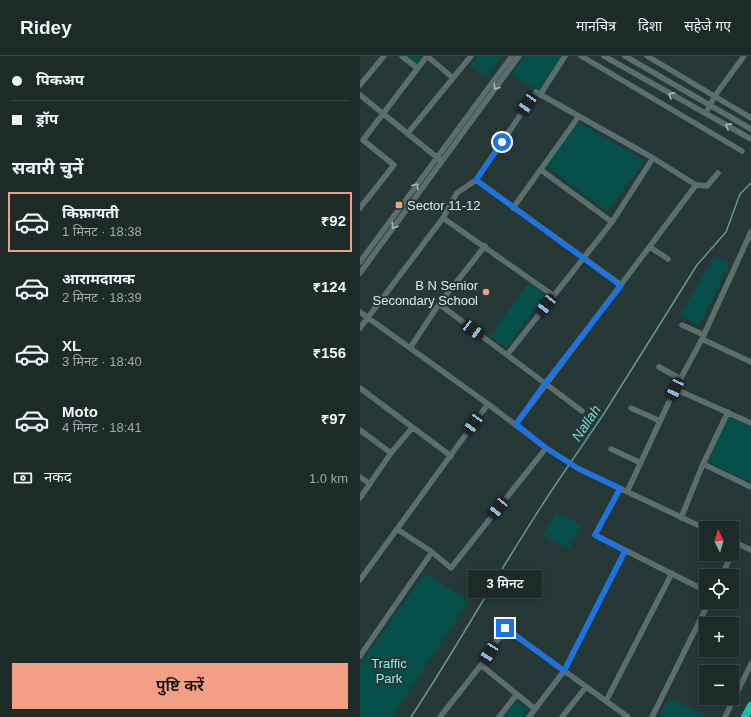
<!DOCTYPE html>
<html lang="hi">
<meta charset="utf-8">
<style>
:root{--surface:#1c2a28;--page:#293634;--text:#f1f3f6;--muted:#a0a7a8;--line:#3a4645;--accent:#f39f85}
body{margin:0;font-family:Helvetica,"Noto Sans Devanagari",sans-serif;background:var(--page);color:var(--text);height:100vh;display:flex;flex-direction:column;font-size:15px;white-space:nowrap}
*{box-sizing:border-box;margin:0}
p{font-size:13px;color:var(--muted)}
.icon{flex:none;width:22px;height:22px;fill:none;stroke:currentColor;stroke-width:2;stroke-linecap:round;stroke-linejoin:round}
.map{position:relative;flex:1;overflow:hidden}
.side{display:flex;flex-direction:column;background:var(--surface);width:360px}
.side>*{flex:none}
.banner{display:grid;align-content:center;height:88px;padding:0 12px;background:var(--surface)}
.needle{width:26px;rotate:355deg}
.buttons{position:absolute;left:339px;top:465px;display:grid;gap:8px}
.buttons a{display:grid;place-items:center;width:40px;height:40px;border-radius:0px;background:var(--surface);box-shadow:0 2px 10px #0003,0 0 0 1px var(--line);font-size:20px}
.end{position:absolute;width:18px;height:18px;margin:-9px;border:5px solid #1a73e8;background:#fff;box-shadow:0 0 0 2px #fff}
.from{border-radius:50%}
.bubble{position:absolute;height:28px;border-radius:0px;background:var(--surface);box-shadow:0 2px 10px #0003,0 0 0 1px var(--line);font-size:13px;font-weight:600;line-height:28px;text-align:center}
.car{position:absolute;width:12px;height:24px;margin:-12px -6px;border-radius:5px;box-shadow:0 0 3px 1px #0007;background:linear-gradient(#222 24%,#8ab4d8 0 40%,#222 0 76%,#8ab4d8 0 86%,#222 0)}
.banner b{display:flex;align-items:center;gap:14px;height:38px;font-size:15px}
.banner b+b{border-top:1px solid var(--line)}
.banner i{width:10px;height:10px;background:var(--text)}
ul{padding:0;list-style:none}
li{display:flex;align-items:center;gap:12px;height:60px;margin:0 8px 6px;padding:0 4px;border:2px solid transparent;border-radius:0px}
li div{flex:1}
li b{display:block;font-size:15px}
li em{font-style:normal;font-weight:600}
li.current{border-color:var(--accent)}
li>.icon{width:36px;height:36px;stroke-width:1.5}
h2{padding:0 12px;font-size:18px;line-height:48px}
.pay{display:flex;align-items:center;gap:10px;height:44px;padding:0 12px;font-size:15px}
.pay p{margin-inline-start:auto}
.primary-button{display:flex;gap:8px;margin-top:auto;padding:8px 12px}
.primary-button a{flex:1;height:46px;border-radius:0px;background:var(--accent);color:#111;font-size:16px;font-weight:600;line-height:46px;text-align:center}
header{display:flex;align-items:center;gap:24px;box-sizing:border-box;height:56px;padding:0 20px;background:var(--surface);border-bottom:1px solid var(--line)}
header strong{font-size:19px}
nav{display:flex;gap:22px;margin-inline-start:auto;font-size:14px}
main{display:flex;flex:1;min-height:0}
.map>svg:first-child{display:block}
</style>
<header>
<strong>Ridey</strong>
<nav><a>मानचित्र</a><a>दिशा</a><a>सहेजे गए</a></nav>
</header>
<main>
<section class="side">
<div class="banner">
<b><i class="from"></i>पिकअप</b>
<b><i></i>ड्रॉप</b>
</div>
<h2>सवारी चुनें</h2>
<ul>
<li class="current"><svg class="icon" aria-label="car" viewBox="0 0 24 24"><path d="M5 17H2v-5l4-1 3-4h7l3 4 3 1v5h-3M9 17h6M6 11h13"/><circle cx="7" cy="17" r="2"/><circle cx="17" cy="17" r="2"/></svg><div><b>किफ़ायती</b><p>1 मिनट · 18:38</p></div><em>₹92</em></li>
<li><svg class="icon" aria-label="car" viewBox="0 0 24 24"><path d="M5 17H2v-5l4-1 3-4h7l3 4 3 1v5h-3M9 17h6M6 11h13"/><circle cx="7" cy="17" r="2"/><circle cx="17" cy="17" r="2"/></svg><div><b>आरामदायक</b><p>2 मिनट · 18:39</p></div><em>₹124</em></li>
<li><svg class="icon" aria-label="car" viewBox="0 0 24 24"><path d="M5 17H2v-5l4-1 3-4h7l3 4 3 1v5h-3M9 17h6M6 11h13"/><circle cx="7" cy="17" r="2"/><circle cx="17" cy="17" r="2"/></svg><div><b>XL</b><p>3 मिनट · 18:40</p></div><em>₹156</em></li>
<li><svg class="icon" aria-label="car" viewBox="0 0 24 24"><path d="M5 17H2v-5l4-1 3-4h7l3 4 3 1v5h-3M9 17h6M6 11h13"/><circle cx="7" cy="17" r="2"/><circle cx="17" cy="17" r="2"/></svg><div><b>Moto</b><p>4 मिनट · 18:41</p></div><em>₹97</em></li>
</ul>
<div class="pay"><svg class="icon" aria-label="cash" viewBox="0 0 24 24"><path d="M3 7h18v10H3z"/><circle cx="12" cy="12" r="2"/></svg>नकद<p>1.0 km</p></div>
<div class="primary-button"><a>पुष्टि करें</a></div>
</section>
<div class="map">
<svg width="391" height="661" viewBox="0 0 391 661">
<rect width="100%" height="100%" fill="#263836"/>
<!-- green -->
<path fill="#054e49" d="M46,0H63L56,9Z
M118,0H143L126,22L110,9Z
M164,0H202L180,36L151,19Z
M217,65L285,105L247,155L185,109Z
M354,200L370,207L339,269L320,260Z
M169,226L186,238L147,292L130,280Z
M368,361L391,371V426L347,406Z
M196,456L222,469L209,493L183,480Z
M65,517L109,545L32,661H0V607Z
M310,642L350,661H303L299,658Z
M156,644L169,653L163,661H143Z"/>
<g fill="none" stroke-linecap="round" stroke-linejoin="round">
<!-- stream -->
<path stroke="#639893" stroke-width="1.5" d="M211,406L243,359L337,209L366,176L380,138L391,127
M51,661C106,578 152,490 209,409"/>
<!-- minor -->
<path stroke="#5a6e6c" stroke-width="5.5" d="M42,0L57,12
M67,0L93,22
M221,0L382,95
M244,0L391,83
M265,0L391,73
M287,0L391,62
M0,29L24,0
M0,39L79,103
M180,39L205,0
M348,53L354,41L384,0
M48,77L111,0
M181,114L252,166
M116,124L261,229
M0,152L34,109L3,84L67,0
M153,152L219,60
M83,162L194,240
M290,191L308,203
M0,206L152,0
M0,217L159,0
M79,248L222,355
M0,256L128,348L186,392L219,413L346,473
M322,269L344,279
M0,272L83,162L97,137L116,124L176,36L293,102L336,129L347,130L358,117
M342,283L391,306
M50,292L79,248L125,190
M147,299L252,166L293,102
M299,311L321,323
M0,332L91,400
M315,333L391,367
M271,352L300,365
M156,368L336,129
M0,374L31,397
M251,393L281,407
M343,408L391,431
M0,421L10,428
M260,433L235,479L346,535
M267,436L315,333L342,283L391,176
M0,442L31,397L52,372
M321,462L343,408L368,356
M37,473L72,496L91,512L186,392
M372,485L391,494
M361,520L378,487
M0,524L128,348
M0,600L72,496
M121,609L175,653
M246,645L312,517
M80,661L121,609L145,572L268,661
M139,661L157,638
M169,661L204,615L265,495
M202,661L226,631
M292,661L349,546
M365,661L391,608"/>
<!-- highway -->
<path stroke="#1eb9af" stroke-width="8" d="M385,661L391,650"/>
</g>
<!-- one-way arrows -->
<defs><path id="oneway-chevron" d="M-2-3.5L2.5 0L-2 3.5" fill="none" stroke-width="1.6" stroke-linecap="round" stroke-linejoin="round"/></defs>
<g stroke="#a9b7b5">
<use href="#oneway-chevron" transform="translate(136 31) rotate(126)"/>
<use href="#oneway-chevron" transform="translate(311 39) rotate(-151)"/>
<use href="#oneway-chevron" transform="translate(368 70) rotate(-151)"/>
<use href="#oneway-chevron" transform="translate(56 130) rotate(-54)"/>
<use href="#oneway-chevron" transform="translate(34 170) rotate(126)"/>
</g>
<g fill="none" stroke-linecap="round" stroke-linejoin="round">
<!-- route -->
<path stroke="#1a73e8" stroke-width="5" d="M142,86L116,124L261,230L185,327L156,368L186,392L219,413L260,432L235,479L265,495L204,615L145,572"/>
</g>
<!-- markers -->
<g fill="#f39f85" stroke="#263836" stroke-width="1.5">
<rect x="35" y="145" width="8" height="8" rx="2"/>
<circle cx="126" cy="236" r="4"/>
</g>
<g text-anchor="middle" stroke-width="4" stroke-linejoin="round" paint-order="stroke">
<!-- poi labels -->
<g font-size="13" fill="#dde8e6" stroke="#263836" text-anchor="start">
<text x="47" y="154">Sector 11-12</text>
<text x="118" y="234" text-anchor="end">B N Senior<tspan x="118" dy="15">Secondary School</tspan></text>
</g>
<!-- park labels -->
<g font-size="13" fill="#84f0e5" stroke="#263836">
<text x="29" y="612">Traffic<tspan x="29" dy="15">Park</tspan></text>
</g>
<!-- water labels -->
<g font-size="14" font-style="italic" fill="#6fdbd1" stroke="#263836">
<text transform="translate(226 367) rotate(-56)" y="5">Nallah</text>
</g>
</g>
</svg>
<div class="buttons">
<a><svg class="needle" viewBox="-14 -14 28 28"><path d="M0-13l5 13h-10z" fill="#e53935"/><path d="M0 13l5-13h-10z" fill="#a0a7a8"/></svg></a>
<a><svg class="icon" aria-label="locate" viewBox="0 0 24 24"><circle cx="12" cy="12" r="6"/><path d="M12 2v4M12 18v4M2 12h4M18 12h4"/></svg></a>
<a>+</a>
<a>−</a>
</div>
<i class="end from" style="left:142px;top:86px"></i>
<i class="end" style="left:145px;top:572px"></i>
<div class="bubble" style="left:108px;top:514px;width:74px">3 मिनट</div>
<i class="car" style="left:167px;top:48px;rotate:214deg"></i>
<i class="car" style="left:186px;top:249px;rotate:218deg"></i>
<i class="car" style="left:113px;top:274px;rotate:127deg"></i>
<i class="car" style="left:315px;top:333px;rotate:205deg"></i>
<i class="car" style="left:113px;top:368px;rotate:216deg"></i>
<i class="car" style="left:138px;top:452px;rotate:219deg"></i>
<i class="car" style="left:129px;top:597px;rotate:213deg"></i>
</div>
</main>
